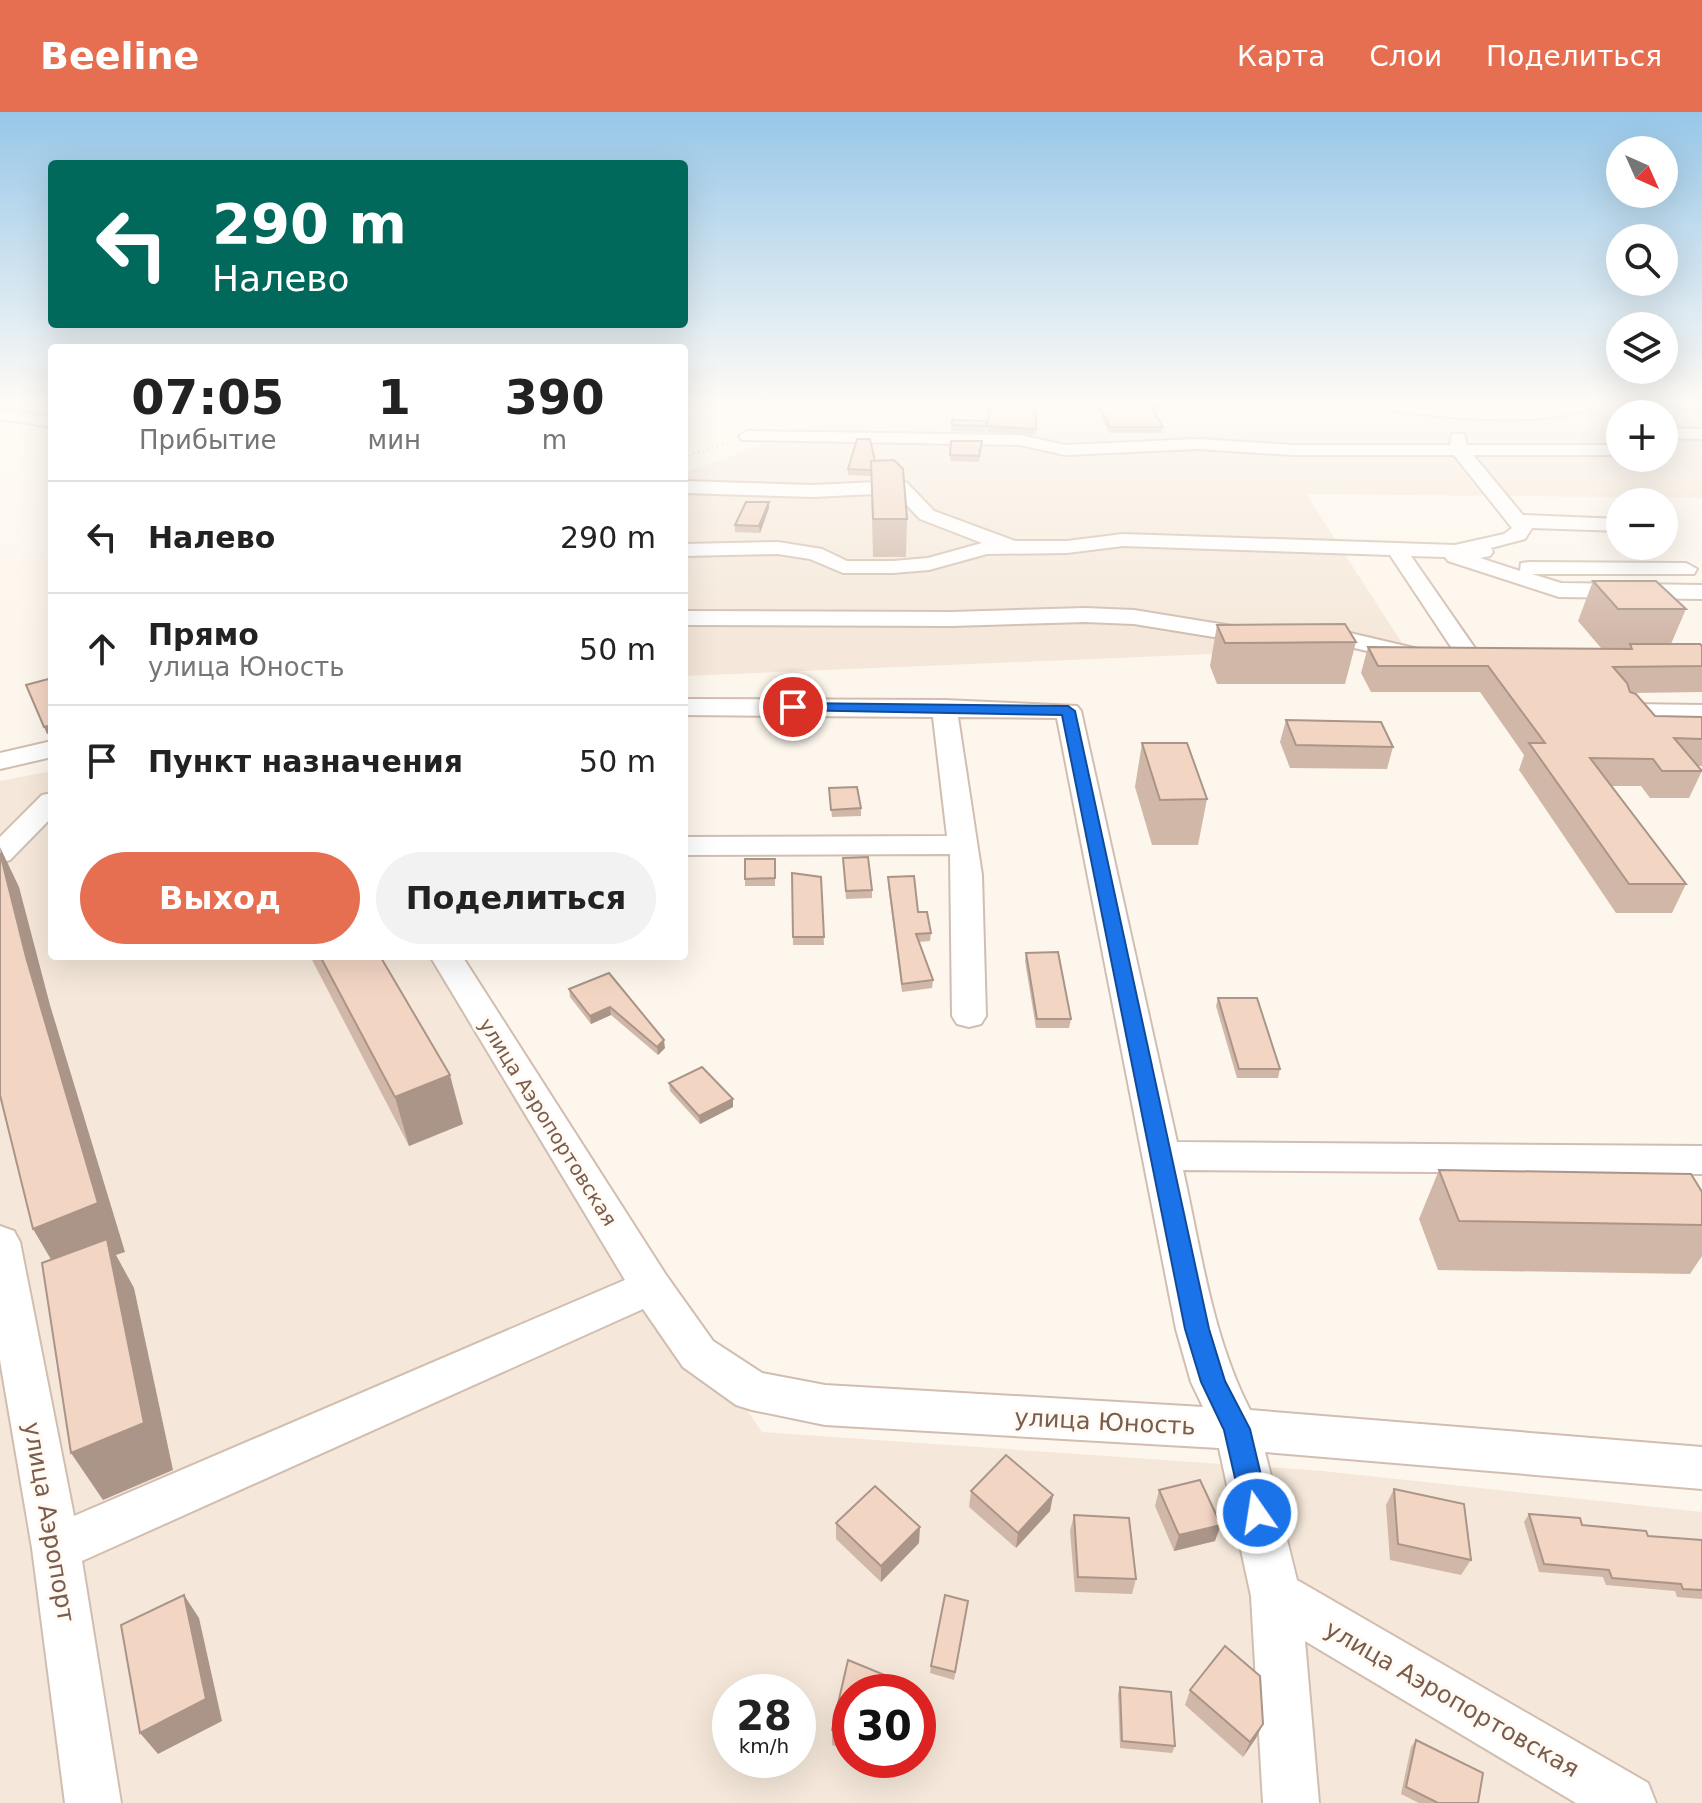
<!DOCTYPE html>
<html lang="ru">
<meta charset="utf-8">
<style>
:root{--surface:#fff;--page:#f2f2f2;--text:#222;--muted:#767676;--line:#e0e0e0;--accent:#e76f51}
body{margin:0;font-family:"DejaVu Sans",sans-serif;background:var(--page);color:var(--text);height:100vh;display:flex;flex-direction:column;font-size:30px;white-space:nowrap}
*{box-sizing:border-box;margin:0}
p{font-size:26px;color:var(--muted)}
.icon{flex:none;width:44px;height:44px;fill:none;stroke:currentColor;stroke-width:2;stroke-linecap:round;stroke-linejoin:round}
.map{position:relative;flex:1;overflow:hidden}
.side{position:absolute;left:48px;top:232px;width:640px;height:616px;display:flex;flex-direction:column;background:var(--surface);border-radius:8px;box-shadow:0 8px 32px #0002}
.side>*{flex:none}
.banner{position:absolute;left:48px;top:48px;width:640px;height:168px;border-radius:8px;box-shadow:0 8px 32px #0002;background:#00695c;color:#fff;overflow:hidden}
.needle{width:52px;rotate:135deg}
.controls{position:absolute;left:1606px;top:24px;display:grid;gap:16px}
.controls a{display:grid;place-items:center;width:72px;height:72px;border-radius:50%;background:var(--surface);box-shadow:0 8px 32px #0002;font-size:40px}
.speed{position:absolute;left:712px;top:1562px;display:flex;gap:16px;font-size:40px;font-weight:700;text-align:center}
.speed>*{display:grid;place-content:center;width:104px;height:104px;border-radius:50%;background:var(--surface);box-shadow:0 8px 32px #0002;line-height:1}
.speed small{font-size:20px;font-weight:400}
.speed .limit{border:12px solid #d22;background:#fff;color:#111}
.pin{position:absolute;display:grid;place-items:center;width:68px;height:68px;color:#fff;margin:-34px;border:4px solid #fff;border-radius:50%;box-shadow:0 2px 8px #0007}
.me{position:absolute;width:88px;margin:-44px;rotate:347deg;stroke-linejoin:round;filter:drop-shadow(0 0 6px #0008)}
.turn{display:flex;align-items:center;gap:28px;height:168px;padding:0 32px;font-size:36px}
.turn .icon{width:104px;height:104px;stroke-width:2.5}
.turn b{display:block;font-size:56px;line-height:68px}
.eta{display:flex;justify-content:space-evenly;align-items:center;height:136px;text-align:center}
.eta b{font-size:48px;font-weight:600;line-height:56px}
.cta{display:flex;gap:16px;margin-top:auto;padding:16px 32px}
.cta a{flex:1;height:92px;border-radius:48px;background:var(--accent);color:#fff;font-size:32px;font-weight:600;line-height:92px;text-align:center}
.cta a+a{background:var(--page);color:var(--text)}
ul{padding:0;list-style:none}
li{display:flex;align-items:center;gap:24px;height:112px;padding:0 32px;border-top:2px solid var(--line)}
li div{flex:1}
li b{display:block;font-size:30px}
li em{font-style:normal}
header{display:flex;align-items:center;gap:48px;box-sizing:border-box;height:112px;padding:0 40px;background:var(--accent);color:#fff}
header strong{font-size:38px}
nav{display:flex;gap:44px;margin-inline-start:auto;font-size:28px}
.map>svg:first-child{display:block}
.residential{fill:#f5e8da;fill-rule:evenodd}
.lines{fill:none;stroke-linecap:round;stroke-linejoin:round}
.minor-casing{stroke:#d1beb0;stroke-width:4}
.path{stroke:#d9b8a5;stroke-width:2;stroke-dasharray:1 4;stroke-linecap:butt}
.minor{fill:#fff;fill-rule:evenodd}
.wall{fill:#d1b7a8}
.shaded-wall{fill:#aa9588}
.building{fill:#f3d5c3;stroke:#aa9588;stroke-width:2}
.route{fill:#1a73e8;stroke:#114b97;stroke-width:2}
.labels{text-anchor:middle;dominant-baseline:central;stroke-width:6;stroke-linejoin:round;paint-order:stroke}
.street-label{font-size:20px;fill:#7a5c4d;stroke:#fffaf3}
.near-street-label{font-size:24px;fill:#7a5c4d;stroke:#fffaf3}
</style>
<header>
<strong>Beeline</strong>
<nav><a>Карта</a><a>Слои</a><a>Поделиться</a></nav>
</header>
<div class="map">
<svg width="1702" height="1691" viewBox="0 0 1702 1691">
<rect width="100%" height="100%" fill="#fdf6ec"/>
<g class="residential">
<path d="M957 289H1702V386L1306 382 1404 534 684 564V361L853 301ZM1620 302H1664V346H1620Z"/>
<path d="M52 659V844H435L762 1320 1323 1359 1702 1400V1691H0V669ZM730 1580H798V1648H730ZM850 1580H918V1648H850Z"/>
</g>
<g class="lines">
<g class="minor-casing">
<g id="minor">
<path d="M1364 289 1501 296 1600 289C1564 321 1412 304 1366 293Z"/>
<path d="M1619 289H1702V296L1627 294Z"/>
<path d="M0 297 52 305V315L0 307Z"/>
<path d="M1664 316 1702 317V327L1664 326Z"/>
<path d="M748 319 1020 323 1065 333 1198 327 1294 333H1450L1452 322H1464L1467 333H1620V343H1473L1523 403 1620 407V419L1532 416 1525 427 1491 436 1493 440 1490 444 1480 446 1520 459 1521 451 1529 450 1686 451 1697 457 1694 462H1532L1561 471 1702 473V487L1559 485 1448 449 1445 445 1411 444 1481 545 1477 550H1461L1390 443 1123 434 1067 441 987 442 929 458 893 461H843L810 447 778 442 684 444V432L778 430 822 437 847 449H893L928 446 982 431 920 407 895 381 813 385 684 381V369L813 373 900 369 907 371 934 399 1015 429H1067L1123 422 1455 433 1504 422 1512 416 1454 343H1294L1198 337 1065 343 1020 333 742 328 739 324Z"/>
<path d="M1085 496 1134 498 1257 518 1265 520 1269 525 1265 530 1257 532 1134 512 1085 510 951 514 684 513V499L951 500Z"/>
<path d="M1311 519 1350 521 1431 540 1435 545 1431 550 1423 552 1350 535 1303 531 1299 526 1303 521Z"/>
<path d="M684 587 944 588 1077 594 1081 599 1177 1030 1702 1034V1062L1183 1058C1201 1139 1212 1224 1250 1298L1702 1335V1377L1265 1340 1297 1468 1648 1671 1656 1691H1576L1305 1529 1319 1691H1263L1251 1484 1219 1336 825 1313 752 1298 736 1293 683 1255 643 1197 82 1449 121 1691H65L32 1436 0 1248V1114L14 1119 20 1130 74 1404 625 1168 430 844H462L666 1163 713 1229 762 1261 825 1273 1203 1295 1191 1270 1176 1217 1057 606 958 605 982 763 986 904 981 912 969 915 957 912 952 904 950 742 684 743V725L947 724 933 605 684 603Z"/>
<path d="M1631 592 1702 593V609L1622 605 1618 600 1622 595Z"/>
<path d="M52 629V645L0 657V641Z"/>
<path d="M52 681V705L10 748 0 751V725L42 683Z"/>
</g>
</g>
<g class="path">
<path d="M810 306 874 289"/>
<path d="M684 345 729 330"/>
</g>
<use href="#minor" class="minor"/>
</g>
<g class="wall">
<path d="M990 289 1036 317 1035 323 987 320Z"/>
<path d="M1094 289H1164V298H1153L1163 315 1162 321H1109Z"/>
<path d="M952 308 987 309 985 320 951 319Z"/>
<path d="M951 329H982L979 350 950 349Z"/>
<path d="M875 349 907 407 906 445H873L871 364 848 363V357Z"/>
<path d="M769 390V396L760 421 735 420V413Z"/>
<path d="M1593 469 1686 497 1671 532 1702 534V580L1631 581 1655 604 1702 605V654H1698L1702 659 1689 686H1650L1641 674H1612L1686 772 1672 801H1616L1519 658 1524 643 1480 580H1371L1361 561 1368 535 1601 536 1578 509Z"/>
<path d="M1217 513 1356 530 1345 572H1217L1210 554Z"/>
<path d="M1286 608 1393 635 1387 657 1290 656 1280 630Z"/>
<path d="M1142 631 1207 687 1198 733H1152L1135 675Z"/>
<path d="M829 676 861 696V704L832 705Z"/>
<path d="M843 746 872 778V786L846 787Z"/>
<path d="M775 747V774H745V767Z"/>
<path d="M792 761 821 765 824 833H793Z"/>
<path d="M888 765 931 821 930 829 919 830 933 868 932 876 902 880 888 773Z"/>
<path d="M1026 841 1071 907 1069 916H1036L1025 849Z"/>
<path d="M310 844H380L463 1012 409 1034Z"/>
<path d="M609 861 665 936 658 943 611 903 591 912 570 885 569 877Z"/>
<path d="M1218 886 1280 957 1278 966H1237L1216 894Z"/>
<path d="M669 971 733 995 700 1012 670 979Z"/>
<path d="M1439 1058 1702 1080V1144L1690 1162 1438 1158 1419 1107Z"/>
<path d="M1394 1377 1471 1448 1461 1463 1390 1448 1386 1393Z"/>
<path d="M1159 1378 1215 1429 1174 1439 1155 1394Z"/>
<path d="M971 1379 1053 1383 1050 1399 1016 1436 969 1395Z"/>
<path d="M1529 1402 1582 1413 1648 1424 1702 1428V1487L1677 1485 1675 1479 1606 1473 1603 1465 1539 1460 1524 1410Z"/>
<path d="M1074 1403 1136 1467 1132 1482 1075 1480 1070 1419Z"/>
<path d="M836 1411 919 1431 881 1470 836 1427Z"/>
<path d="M967 1497 954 1568 930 1561 931 1554Z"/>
<path d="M848 1548 914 1575V1580H850V1639L832 1633V1618Z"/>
<path d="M1120 1575 1175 1634 1172 1641 1120 1636 1118 1582Z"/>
<path d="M1190 1578 1263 1612 1256 1626 1243 1645 1185 1593Z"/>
<path d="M1416 1628 1478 1691H1419L1401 1682 1411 1635Z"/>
<path d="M873 1648H900L898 1657Z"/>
</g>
<g class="shaded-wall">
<path d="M769 390V396L760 421 759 414Z"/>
<path d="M52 613V621L47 622 44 615Z"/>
<path d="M0 735 19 775 50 893 125 1140 116 1143 134 1176 173 1358 103 1388 71 1341 62 1166 33 1117Z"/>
<path d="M610 895 611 903 591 912 590 904Z"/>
<path d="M664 928 665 936 658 943 657 935Z"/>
<path d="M450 963 463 1012 409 1034 395 985Z"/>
<path d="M733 987V995L700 1012 699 1004Z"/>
<path d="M1053 1383 1050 1399 1016 1436 1018 1421Z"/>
<path d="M1221 1413 1215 1429 1174 1439 1179 1423Z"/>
<path d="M920 1415 919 1431 881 1470V1454Z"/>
<path d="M184 1483 199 1506 222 1609 158 1642 140 1621Z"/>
<path d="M1263 1612 1256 1626 1243 1645 1250 1630Z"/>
</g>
<g class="building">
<path d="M990 289H1035L1036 317 987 314Z"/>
<path d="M1097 289H1164L1165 293 1150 292 1163 315H1110Z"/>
<path d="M952 308 987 309 986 314 952 313Z"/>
<path d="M857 327H870L875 349H871V358L848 357Z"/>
<path d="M951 329H982L979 344 950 343Z"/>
<path d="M894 348 903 357 907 407H873L871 349Z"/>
<path d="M746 390H769L759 414 735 413Z"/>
<path d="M1593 469H1656L1686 497H1618Z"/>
<path d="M1345 512 1356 530 1225 531 1217 513Z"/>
<path d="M1630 532H1700L1702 534V554L1613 555 1627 571 1630 580 1636 582 1655 604 1702 605V627L1674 626 1702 659H1662L1653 647 1590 646 1686 772H1629L1529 631H1545L1488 554H1378L1368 535 1632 537Z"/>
<path d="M52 566V613L44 615 26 573Z"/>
<path d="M1286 608 1381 610 1393 635 1296 633Z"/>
<path d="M1142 631H1187L1207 687 1160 688Z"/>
<path d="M857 675 861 696 831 698 829 676Z"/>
<path d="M0 741 26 845 98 1091 33 1117 0 983Z"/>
<path d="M868 745 872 778 846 779 843 746Z"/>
<path d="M745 747H775V766L745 767Z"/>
<path d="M792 761 821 765 824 825H793Z"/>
<path d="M914 764 918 800H927L931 821 916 822 933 868 902 872 888 765Z"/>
<path d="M1058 840 1071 907H1037L1026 841Z"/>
<path d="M320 844H380L450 963 395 985Z"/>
<path d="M609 861 664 928 657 935 610 895 590 904 569 877Z"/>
<path d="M1218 886H1257L1280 957H1239Z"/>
<path d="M702 955 733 987 699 1004 669 971Z"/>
<path d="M1439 1058 1691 1062 1702 1080V1113L1459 1109Z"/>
<path d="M107 1127 144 1311 71 1341 42 1151Z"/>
<path d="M1006 1343 1053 1383 1018 1421 971 1379Z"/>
<path d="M1200 1368 1221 1413 1179 1423 1159 1378Z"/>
<path d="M875 1374 920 1415 881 1454 836 1411Z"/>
<path d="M1394 1377 1464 1392 1471 1448 1398 1432Z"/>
<path d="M1529 1402 1580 1406 1582 1413 1646 1419 1648 1424 1702 1428V1478L1683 1477 1681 1472 1612 1466 1609 1458 1544 1452Z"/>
<path d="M1074 1403 1129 1406 1136 1467 1078 1465Z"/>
<path d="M184 1483 206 1587 140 1621 121 1513Z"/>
<path d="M945 1483 968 1489 955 1560 931 1554Z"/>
<path d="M1225 1534 1260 1564 1263 1612 1250 1630 1190 1578Z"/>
<path d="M848 1548 914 1575 913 1580H850V1625L832 1618Z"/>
<path d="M1120 1575 1171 1580 1175 1634 1122 1629Z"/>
<path d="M1416 1628 1483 1661 1478 1691H1438L1406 1675Z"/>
</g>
<linearGradient id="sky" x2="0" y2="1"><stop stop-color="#97c7e8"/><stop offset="0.55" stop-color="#fefbf6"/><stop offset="1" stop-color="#fefbf6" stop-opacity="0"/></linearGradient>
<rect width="1702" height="526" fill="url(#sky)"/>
<path class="route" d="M793 591 1068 594 1075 599 1209 1217 1225 1269 1250 1317 1270 1401 1266 1410 1257 1413 1247 1410 1243 1401 1224 1318 1201 1270 1185 1217 1062 603 788 598 786 595Z"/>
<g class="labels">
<g class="street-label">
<text transform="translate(548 1010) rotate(58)">улица Аэропортовская</text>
</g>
<g class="near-street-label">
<text transform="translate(1105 1310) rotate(3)">улица Юность</text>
<text transform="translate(49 1410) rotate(80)">улица Аэропорт</text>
<text transform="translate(1452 1587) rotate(30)">улица Аэропортовская</text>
</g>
</g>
</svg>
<div class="controls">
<a><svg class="needle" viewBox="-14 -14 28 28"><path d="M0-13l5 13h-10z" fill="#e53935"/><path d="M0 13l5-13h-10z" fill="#767676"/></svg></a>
<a><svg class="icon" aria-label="search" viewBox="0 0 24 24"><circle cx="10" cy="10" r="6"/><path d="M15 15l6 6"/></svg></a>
<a><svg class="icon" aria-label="layers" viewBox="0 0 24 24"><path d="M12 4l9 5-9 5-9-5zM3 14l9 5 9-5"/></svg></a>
<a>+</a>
<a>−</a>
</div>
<div class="speed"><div>28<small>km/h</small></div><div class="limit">30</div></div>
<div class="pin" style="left:793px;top:595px;background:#d93025"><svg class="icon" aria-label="arrive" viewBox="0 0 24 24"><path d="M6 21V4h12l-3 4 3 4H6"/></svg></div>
<svg class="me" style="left:1257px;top:1401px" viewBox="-20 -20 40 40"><circle r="17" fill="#1a73e8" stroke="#fff" stroke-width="3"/><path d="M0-11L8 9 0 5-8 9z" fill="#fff"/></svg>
<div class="banner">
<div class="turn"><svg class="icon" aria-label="left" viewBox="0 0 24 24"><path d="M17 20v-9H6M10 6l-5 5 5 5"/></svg><div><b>290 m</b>Налево</div></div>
</div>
<section class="side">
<div class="eta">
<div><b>07:05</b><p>Прибытие</p></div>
<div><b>1</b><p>мин</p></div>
<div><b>390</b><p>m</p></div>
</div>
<ul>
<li><svg class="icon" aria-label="left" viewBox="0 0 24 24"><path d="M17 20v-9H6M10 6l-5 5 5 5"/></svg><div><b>Налево</b></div><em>290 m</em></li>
<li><svg class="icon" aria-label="ahead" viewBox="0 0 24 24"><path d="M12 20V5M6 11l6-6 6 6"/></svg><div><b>Прямо</b><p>улица Юность</p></div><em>50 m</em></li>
<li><svg class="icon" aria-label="arrive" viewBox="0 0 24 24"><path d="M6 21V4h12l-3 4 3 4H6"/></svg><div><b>Пункт назначения</b></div><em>50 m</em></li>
</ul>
<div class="cta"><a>Выход</a><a>Поделиться</a></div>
</section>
</div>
